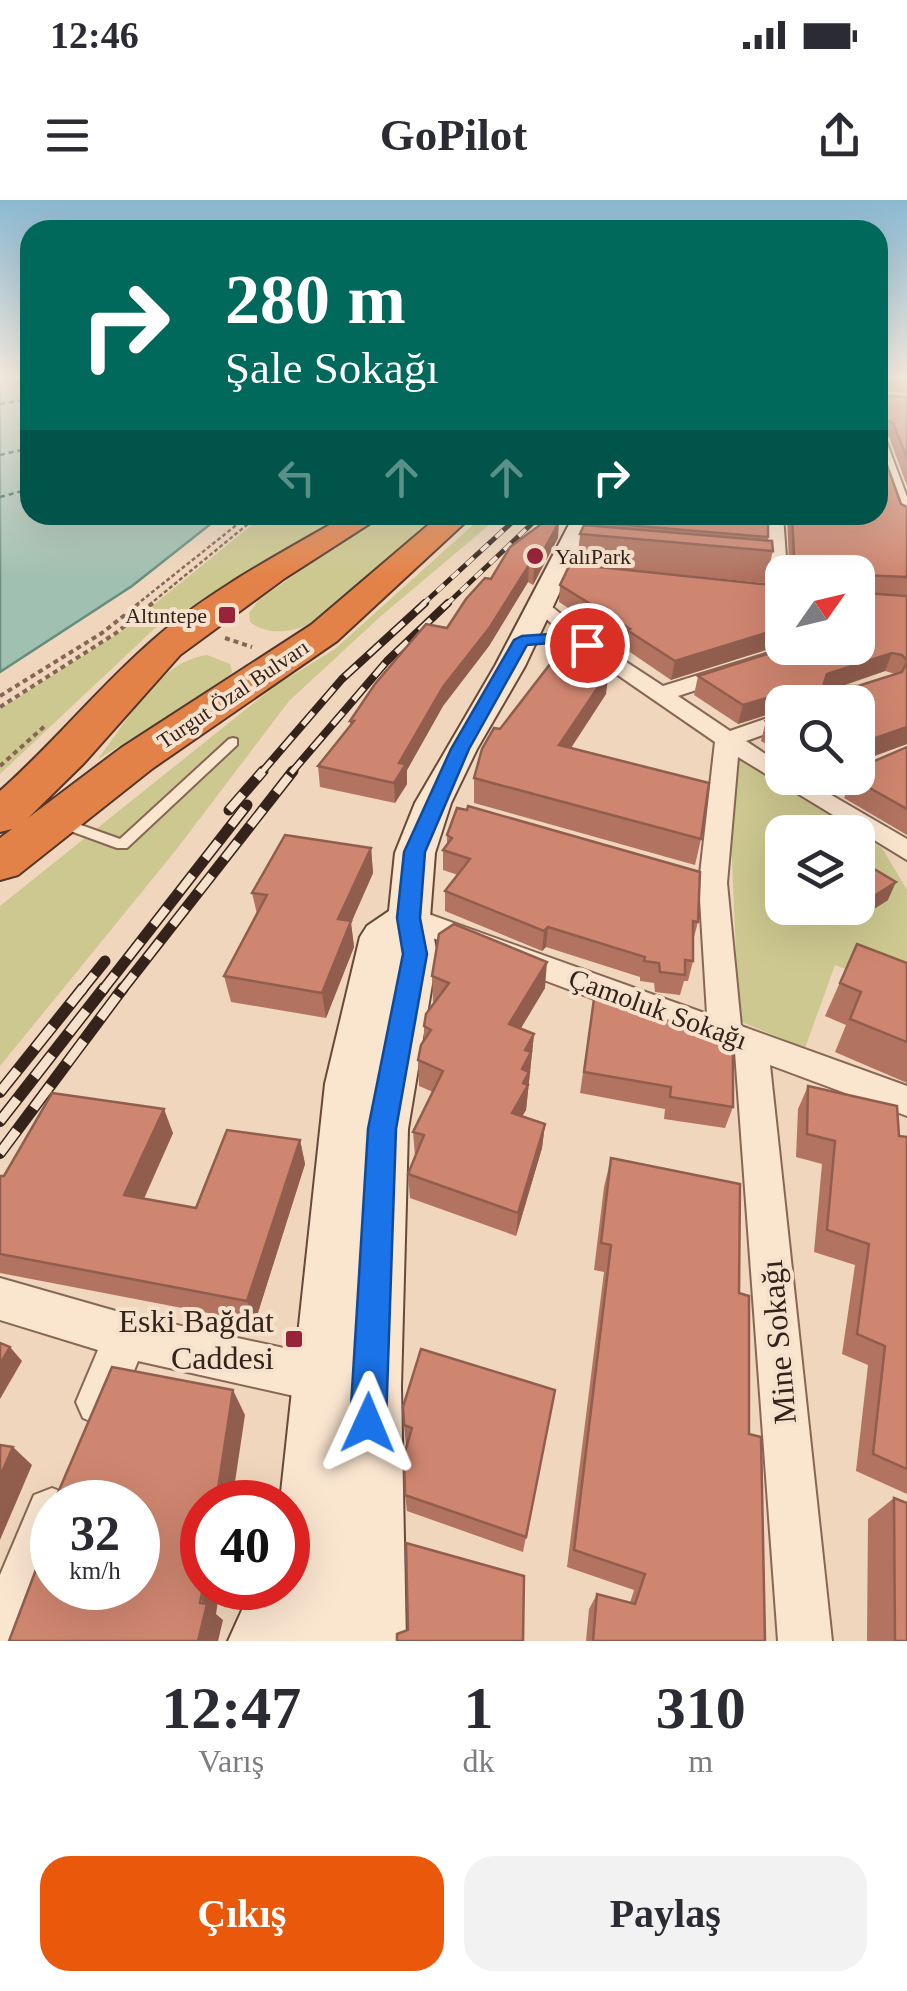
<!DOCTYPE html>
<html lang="tr">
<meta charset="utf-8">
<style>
:root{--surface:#fff;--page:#f2f2f3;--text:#2b2b33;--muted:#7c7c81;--accent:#ea580c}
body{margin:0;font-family:Georgia,serif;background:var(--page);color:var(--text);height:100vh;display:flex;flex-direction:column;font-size:38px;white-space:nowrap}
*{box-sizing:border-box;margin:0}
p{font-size:32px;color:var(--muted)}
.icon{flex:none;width:55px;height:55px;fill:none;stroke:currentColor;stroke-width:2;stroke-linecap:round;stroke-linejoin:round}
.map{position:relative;height:1441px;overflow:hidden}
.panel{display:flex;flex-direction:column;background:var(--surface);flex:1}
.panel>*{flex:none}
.top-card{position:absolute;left:20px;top:20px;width:868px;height:305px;border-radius:30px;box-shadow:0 10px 40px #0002;background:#00695c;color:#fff;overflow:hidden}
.needle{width:65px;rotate:56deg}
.buttons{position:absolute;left:765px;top:355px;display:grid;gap:20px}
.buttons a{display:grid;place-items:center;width:110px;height:110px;border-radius:20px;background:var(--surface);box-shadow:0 10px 40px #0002;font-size:50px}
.speed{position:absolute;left:30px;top:1280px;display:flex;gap:20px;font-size:50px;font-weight:700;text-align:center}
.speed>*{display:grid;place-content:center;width:130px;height:130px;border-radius:50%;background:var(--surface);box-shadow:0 10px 40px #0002;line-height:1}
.speed small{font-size:25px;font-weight:400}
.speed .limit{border:15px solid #d22;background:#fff;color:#111}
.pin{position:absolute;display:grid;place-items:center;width:85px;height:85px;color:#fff;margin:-42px;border:5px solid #fff;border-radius:50%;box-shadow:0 2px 10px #0007}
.me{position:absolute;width:110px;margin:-55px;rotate:1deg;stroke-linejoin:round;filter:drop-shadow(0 0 8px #0008)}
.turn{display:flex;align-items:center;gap:35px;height:210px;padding:0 40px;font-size:45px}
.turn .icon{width:130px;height:130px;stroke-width:2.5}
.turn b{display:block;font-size:70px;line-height:85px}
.lanes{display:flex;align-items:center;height:95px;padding:0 40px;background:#0003;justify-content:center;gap:50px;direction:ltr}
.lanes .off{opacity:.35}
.eta{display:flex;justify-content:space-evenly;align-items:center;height:170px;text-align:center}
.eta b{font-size:60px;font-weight:800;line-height:70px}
.action{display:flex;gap:20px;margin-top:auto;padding:20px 40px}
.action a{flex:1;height:115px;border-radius:30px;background:var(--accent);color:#fff;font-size:40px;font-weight:800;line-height:115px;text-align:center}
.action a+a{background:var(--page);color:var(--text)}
.status{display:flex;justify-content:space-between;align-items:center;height:70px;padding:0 50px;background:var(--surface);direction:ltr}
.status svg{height:28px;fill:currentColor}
header{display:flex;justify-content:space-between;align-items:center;height:130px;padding:0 40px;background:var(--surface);font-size:45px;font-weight:800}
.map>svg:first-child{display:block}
.green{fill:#cdc890;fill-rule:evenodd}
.water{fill:#a0c0b1;stroke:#688d7d;stroke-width:2.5}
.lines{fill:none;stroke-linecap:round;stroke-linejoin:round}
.ferry{stroke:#29564b;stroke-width:2.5;stroke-dasharray:5 4;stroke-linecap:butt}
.lane-casing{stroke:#876655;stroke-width:4}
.street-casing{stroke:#876655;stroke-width:4}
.secondary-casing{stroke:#684839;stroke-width:4}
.highway-casing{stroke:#54362a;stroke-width:4}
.path-far1{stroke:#876655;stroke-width:2.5;stroke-dasharray:4 2.5;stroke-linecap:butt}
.path{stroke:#876655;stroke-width:4;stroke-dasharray:5 4;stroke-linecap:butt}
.lane{fill:#fae5cf;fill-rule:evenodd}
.street{fill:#fae5cf;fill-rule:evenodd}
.secondary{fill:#fae5cf;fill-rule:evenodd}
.highway{fill:#e38248;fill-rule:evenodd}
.rail-far3-casing{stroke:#35231b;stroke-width:5}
.rail-far2-casing{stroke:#35231b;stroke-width:8}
.rail-far1-casing{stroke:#35231b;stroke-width:11}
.rail-casing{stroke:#35231b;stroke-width:12}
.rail-far3{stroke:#f6e2cc;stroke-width:4;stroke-dasharray:10;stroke-linecap:butt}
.rail-far2{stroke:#f6e2cc;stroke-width:5;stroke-dasharray:16;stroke-linecap:butt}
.rail-far1{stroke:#f6e2cc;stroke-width:8;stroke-dasharray:21;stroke-linecap:butt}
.rail{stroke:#f6e2cc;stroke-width:9;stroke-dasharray:28;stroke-linecap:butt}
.wall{fill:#b27360;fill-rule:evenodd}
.shaded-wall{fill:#915e4e}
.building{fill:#cf8670;stroke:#915e4e;stroke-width:2.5}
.route{fill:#1a73e8;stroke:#114b97;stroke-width:2.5}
.poi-dot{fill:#98243a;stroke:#f6e2cc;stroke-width:4}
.labels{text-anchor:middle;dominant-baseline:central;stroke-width:8;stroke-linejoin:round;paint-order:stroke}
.far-poi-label{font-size:22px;fill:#35231b;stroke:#f6e2cc;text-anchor:start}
.far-street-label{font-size:22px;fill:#35231b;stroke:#f6e2cc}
.street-label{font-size:28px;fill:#35231b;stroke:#f6e2cc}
.near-poi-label{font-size:32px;fill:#35231b;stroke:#f6e2cc;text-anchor:end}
.near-street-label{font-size:32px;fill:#35231b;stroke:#f6e2cc}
</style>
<div class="status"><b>12:46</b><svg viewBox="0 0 49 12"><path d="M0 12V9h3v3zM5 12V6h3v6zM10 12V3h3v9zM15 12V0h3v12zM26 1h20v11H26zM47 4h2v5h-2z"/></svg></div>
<header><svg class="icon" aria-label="menu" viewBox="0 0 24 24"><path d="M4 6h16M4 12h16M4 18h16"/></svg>GoPilot<svg class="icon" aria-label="share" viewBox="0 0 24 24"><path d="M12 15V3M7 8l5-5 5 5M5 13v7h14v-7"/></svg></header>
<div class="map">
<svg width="907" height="1441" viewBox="0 0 907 1441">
<rect width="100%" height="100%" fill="#efd6bc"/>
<g class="green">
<path d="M264 315H344L154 429 0 574V509L119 433Z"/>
<path d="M387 315H435C405 342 343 408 310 424 290 433 267 435 250 422L249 413 259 400 346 338Z"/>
<path d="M484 315H501L381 416 289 501 176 650 0 866V706L275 486 335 449Z"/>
<path d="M207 455 230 464 232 472 218 486 98 559C127 522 157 462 207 455Z"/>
<path d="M738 556 882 648 907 690V792L835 765 805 848 739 821 730 615ZM782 632H858V708H782Z"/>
</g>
<path class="water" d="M0 176H30V315H222L132 386 0 472Z"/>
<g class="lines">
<g class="ferry">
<path d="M0 204 30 199"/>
<path d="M0 255 30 248"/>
<path d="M0 297 30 289"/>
</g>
<g class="lane-casing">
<path id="lane" d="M233 538 237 539V545L127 648H117L54 625 52 622 59 618 64 619 120 639 229 539Z"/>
</g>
<g class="street-casing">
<g id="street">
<path d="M878 234 885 238 907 297V324L899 319 878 256Z"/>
<path d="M767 315H783L787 372H782V399L779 400 770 394Z"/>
<path d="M540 397 594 441 663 486 785 448H815L812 452 678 496 730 531 782 513V528L746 541 782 565V578H802L907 639V660L738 557 727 683 741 826 907 886V916L770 865 832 1441H778L735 852 398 725 394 718 398 711 409 708 420 711 707 814 699 683 715 542 580 449 533 407V399Z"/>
<path d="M0 1078 126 1114 330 1158 346 1165 353 1181 346 1197 330 1204 138 1161 115 1218 99 1225 83 1218 76 1202 98 1150 0 1120Z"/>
<path d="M52 1288 70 1295 73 1302H52V1375L26 1441H0V1375L34 1295Z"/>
</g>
</g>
<g class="secondary-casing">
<path id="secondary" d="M574 315H596L525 466 477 549 451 603 435 653 430 718 437 754 408 929 401 1187 406 1441H228L252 1388H288V1302H280L325 884 360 737 367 726 389 711 395 653 415 603 495 466Z"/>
</g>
<g class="highway-casing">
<path id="highway" d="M347 315H383L285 378 180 455 84 563 28 618 121 548 311 425 440 315H473L337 441 153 568 18 675 0 680V638L12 629 0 632V591C54 543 99 487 153 440 208 391 283 352 347 315Z"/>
</g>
<g class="path-far1">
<path d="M136 405 249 315"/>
<path d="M149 405 259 315"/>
</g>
<g class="path">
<path d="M124 416 155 424"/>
<path d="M225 438 252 447"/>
<path d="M0 496 102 433 140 403"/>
<path d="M0 507 116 433 153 403"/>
<path d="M0 566 47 524"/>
</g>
<use href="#lane" class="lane"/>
<use href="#street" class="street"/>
<use href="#secondary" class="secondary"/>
<use href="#highway" class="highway"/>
<g class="rail-far3-casing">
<g id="rail-far3">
<path d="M422 405 520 315"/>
<path d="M446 405 541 315"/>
</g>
</g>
<g class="rail-far2-casing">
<g id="rail-far2">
<path d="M261 573 342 479 425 403"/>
<path d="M291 573 387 461 448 403"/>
</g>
</g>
<g class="rail-far1-casing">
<g id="rail-far1">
<path d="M229 610 263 571"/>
<path d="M81 791 105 761"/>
<path d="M102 791 247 605"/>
<path d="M121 791 293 571"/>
</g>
</g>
<g class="rail-casing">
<g id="rail">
<path d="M0 892 83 788"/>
<path d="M0 921 104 788"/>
<path d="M0 953 123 788"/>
</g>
</g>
<use href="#rail-far3" class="rail-far3"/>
<use href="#rail-far2" class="rail-far2"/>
<use href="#rail-far1" class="rail-far1"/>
<use href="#rail" class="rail"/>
</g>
<g class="wall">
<path d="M878 176H907V193L879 191V195L907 197V286L889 237 880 232 879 243 901 304 907 307V395L863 393 907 396V544L859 562 870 563 907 547V635L844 598 846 594 820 578H858V502H782V510L738 524 694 495 698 476 858 448V372H787L789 362 787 315H878ZM885 471 895 474 858 486H842Z"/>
<path d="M591 322 768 337 767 341 773 351 765 383 590 366 782 386 671 480 624 448 625 445 559 402 560 385 577 365 580 334 590 325Z"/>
<path d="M558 338 533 385 528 382 489 446 443 506 407 570V584L395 603 320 587 318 566 350 526V521L447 428 491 379Z"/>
<path d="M606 494 571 548 701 639 695 665 474 603V578L500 529Z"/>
<path d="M782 514V554L761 541 766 521Z"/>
<path d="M447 635 698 722 693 741V761L688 781H684L680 795 655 792 654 783 640 781V777L546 747 542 751 445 711V691L458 675 443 670V650L447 645Z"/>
<path d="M371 648 373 673 351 723 354 747 326 818 231 802 224 776 257 714 252 693Z"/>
<path d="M858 667 888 700 863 716 850 708H858Z"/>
<path d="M857 744 907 763V883L835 852 846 825 825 816Z"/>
<path d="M432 776 545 788 520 829 534 834 526 910 522 916 545 924 542 948 516 1036 410 998 408 974 415 956 413 932 433 892 419 886 418 860 424 840V826L434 803 433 802Z"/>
<path d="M594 799 663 819 733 907 725 928 664 919 665 909 580 893Z"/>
<path d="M808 886 899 936 907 937V1294L856 1271 868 1165 842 1154 855 1065 814 1052 822 964 796 957 798 909Z"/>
<path d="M173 933 144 999 196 1008 300 940 305 964 255 1122 0 1073V976H4Z"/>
<path d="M611 958 739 1093 765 1441H586L589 1409 597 1394 630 1403 634 1390 567 1367 604 1072 594 1070 604 987Z"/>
<path d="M555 1190 523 1352 407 1311 405 1295 407 1244H406L404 1225Z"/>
<path d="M894 1298 907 1441H867L868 1319Z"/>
</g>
<g class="shaded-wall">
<path d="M559 322 558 338 533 385 534 368Z"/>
<path d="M529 365 528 382 489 446 443 506 407 570V584L395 603 394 583 399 563 443 487Z"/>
<path d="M782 428V445L671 480 675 461Z"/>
<path d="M892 453 885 471 821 493 827 474Z"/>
<path d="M609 471 606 494 557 569 559 545Z"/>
<path d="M790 491 786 502H782V510L738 524 743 505Z"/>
<path d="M907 527V544L859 561 858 565V556L864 542Z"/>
<path d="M371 648 373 673 351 723 354 747 326 818 322 793 338 719Z"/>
<path d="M896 682 888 700 863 716 871 698Z"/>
<path d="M548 727 546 747 542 751 544 731Z"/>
<path d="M547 762 545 788 508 850 509 824Z"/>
<path d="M534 834 526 910 510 937 512 913 519 894 525 850Z"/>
<path d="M164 909 173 933 135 1018 124 995Z"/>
<path d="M545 924 542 948 516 1036 518 1013Z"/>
<path d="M300 940 305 964 255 1122 247 1101Z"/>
<path d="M10 1147 22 1161 0 1199V1164Z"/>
<path d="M233 1190 245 1215 232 1302H216Z"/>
<path d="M13 1247 32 1265 0 1340V1276Z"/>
<path d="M203 1388H220L216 1414 223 1420 218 1441H198Z"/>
</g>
<g class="building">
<path d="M878 176H907V180L879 178V195L907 197V258L893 223 881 216 879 243 901 304 907 307V377L861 375 863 393 907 396V461L902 455 892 453 827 474 823 486H858L902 472 907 462V527L864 542 862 554 858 556V502H790V491L743 505 698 476 786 448H858V372H790V359L794 355 792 315H878Z"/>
<path d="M597 315H768V337L591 322 596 320Z"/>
<path d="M548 319 559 322 534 368 529 365 490 427 443 487 399 563 406 564 394 583 318 566 354 521H350L375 484 426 424 447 428 466 399 485 378 491 379 510 347Z"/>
<path d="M584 325 772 341 773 351 580 334Z"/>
<path d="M570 364 782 386V428L675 461 627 430 630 429 560 385Z"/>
<path d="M554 459 609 471 559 545 709 583 701 639 474 578 482 549 494 528 500 529Z"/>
<path d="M782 514V531L766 521Z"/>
<path d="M907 547V609L852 578H858V562L870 563Z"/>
<path d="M468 606 700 672 698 722 693 721V761L685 760V775L660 772 659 763 644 761 645 757 548 727 544 731 445 691 470 659 443 650 452 638 447 635 457 608 467 610Z"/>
<path d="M285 635 371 648 338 719 351 721 322 793 224 776 267 695 252 693Z"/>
<path d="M864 663 896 682 871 698 858 690V667Z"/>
<path d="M454 724 547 762 509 824 534 834 525 850 531 852 522 869 529 872 523 883 528 885 512 913 545 924 518 1013 408 974 424 935 413 932 443 871 418 860 421 845 431 830 424 826 426 814 449 783 432 776 439 734Z"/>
<path d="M857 744 907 763V842L850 819 861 792 840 783Z"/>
<path d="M594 799 663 810V819L733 845V907L670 897 671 887 584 872Z"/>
<path d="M808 886 897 906 899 936 907 937V1269L873 1254 885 1146 857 1134 869 1044 827 1030 835 941 807 934Z"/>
<path d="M52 893 164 909 124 995 196 1008 227 930 300 940 247 1101 0 1054V976H4Z"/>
<path d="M611 958 740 984 739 1093 749 1096V1234L761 1237 765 1441H593L597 1394 635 1404 645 1374 574 1350 611 1045 601 1043Z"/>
<path d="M0 1143 10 1147 0 1164Z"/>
<path d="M421 1149 555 1190 526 1337 405 1295 404 1255 412 1228 404 1225 403 1207Z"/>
<path d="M112 1167 233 1190 216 1302H202L203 1388 200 1403 207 1404 198 1441H9L43 1351 33 1350 52 1305V1388H138V1302H54Z"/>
<path d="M0 1245 13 1247 0 1276Z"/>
<path d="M894 1298 907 1303V1441H895Z"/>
<path d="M406 1343 524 1376 523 1441H397V1434L408 1430Z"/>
</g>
<linearGradient id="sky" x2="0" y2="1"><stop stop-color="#8bb9d2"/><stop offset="0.47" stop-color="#f8ede1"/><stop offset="1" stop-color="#f8ede1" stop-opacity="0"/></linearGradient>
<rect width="907" height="378" fill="url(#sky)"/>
<path class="route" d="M550 434 595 445 587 449 550 443 527 445 469 549 425 652 420 718 427 754 396 929 386 1223 380 1236 368 1241 355 1236 350 1223 368 929 403 754 397 718 404 652 451 549 514 440 522 436Z"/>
<g class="poi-dot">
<circle cx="535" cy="356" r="10"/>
<rect x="217" y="405" width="20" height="20" rx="5"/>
<rect x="284" y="1129" width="20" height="20" rx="5"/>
</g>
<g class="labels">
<g class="far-poi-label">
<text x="555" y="356">YalıPark</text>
<text x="207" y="415" text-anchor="end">Altıntepe</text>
</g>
<g class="far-street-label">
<text transform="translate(233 494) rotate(-34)">Turgut Özal Bulvarı</text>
</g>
<g class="street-label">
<text transform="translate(658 809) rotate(20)">Çamoluk Sokağı</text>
</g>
<g class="near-poi-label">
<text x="274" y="1121">Eski Bağdat<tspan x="274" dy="37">Caddesi</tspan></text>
</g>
<g class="near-street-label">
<text transform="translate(778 1142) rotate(-95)">Mine Sokağı</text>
</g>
</g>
</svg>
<div class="buttons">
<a><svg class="needle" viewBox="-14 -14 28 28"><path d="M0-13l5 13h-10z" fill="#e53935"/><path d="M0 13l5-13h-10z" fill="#7c7c81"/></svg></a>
<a><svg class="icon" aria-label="search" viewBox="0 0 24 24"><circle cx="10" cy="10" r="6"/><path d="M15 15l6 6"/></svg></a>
<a><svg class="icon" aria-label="layers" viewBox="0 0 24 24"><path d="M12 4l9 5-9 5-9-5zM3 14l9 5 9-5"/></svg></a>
</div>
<div class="speed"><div>32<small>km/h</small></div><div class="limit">40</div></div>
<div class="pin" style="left:587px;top:445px;background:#d93025"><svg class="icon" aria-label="arrive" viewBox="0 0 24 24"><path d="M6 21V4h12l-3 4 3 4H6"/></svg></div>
<svg class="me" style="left:368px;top:1223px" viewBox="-20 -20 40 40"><path d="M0-17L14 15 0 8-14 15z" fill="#1a73e8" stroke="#fff" stroke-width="4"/></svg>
<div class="top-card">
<div class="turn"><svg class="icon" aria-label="right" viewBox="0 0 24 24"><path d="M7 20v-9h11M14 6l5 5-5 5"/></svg><div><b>280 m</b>Şale Sokağı</div></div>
<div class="lanes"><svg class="icon off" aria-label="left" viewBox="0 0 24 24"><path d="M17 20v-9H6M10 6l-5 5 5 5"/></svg><svg class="icon off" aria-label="ahead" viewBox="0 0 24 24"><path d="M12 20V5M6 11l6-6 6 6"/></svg><svg class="icon off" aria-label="ahead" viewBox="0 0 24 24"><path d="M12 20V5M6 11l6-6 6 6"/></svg><svg class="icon" aria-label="right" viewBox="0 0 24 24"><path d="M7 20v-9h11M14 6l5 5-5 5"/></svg></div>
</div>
</div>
<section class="panel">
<div class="eta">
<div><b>12:47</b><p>Varış</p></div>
<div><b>1</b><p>dk</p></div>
<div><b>310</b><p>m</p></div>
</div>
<div class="action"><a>Çıkış</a><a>Paylaş</a></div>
</section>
